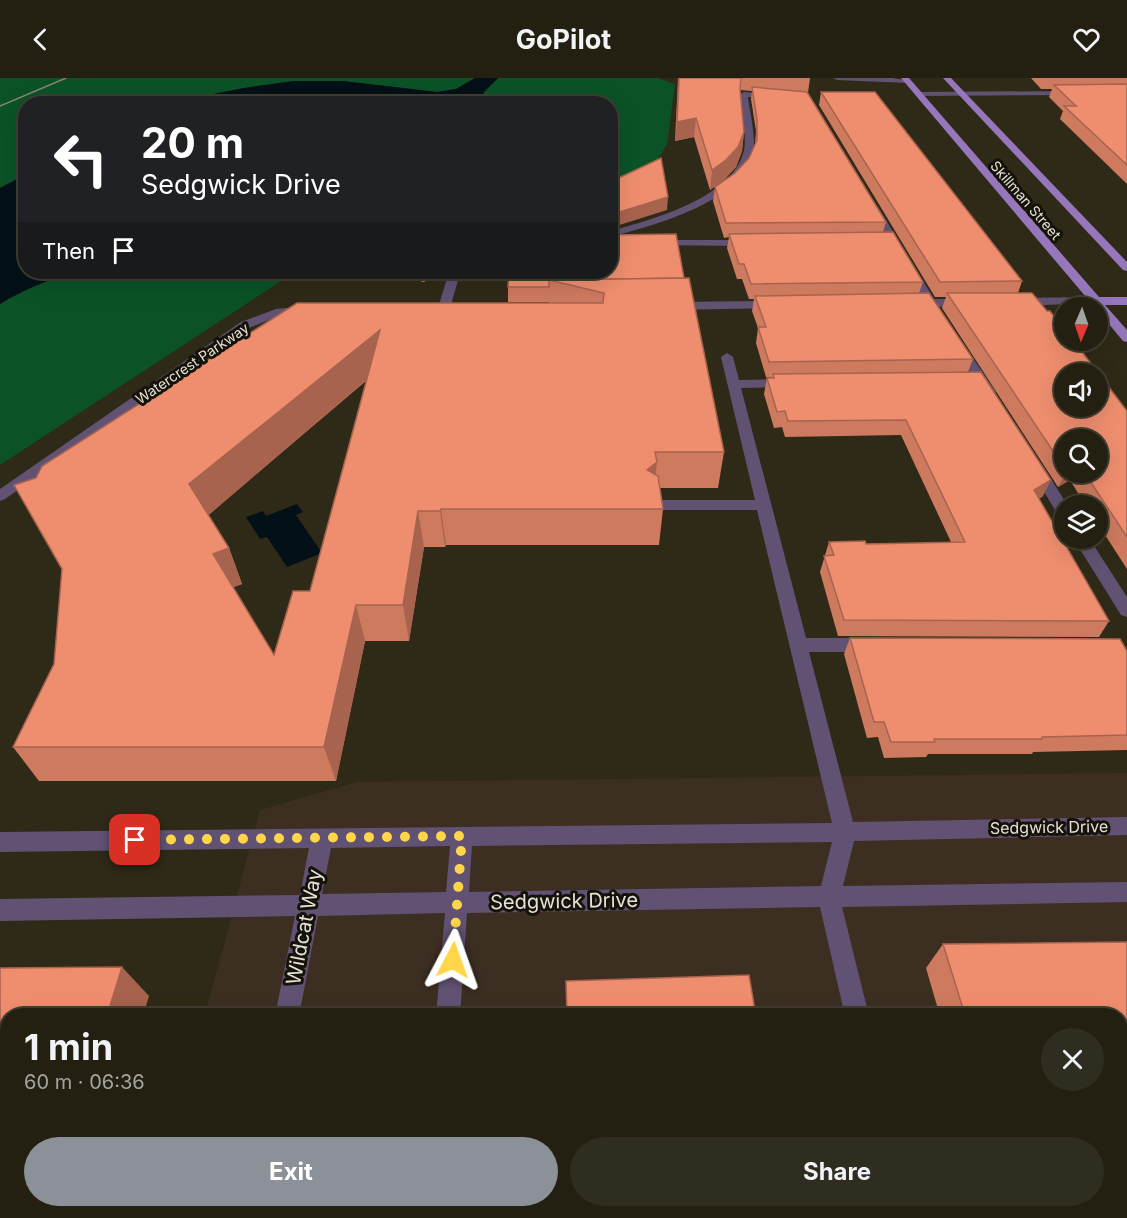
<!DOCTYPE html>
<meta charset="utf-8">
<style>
:root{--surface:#232011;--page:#2f2d1f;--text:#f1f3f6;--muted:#a3a39f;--line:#403e31;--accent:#8c9099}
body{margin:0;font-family:Inter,sans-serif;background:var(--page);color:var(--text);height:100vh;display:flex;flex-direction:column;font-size:22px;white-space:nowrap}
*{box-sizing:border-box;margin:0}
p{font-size:20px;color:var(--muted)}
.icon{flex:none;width:33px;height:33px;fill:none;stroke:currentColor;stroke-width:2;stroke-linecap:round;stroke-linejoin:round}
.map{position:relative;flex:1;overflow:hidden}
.sheet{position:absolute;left:0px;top:930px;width:1128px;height:210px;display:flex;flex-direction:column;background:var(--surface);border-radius:24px 24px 0 0;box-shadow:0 6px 24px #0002,0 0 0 2px var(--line)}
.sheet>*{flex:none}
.hud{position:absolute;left:18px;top:18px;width:600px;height:183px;border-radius:24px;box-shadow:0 6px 24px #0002,0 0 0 2px var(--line);background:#202124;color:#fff;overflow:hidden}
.needle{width:39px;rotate:182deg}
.controls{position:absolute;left:1054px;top:219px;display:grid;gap:12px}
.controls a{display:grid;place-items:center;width:54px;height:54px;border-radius:50%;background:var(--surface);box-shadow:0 6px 24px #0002,0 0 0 2px var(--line);font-size:30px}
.pin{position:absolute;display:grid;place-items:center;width:51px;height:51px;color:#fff;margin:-26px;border-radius:12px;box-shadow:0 3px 9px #0006}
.me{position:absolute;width:66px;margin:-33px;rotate:4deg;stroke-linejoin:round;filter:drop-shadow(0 0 4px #0008)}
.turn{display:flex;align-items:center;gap:21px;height:126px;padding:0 24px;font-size:27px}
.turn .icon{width:78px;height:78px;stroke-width:2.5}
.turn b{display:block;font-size:42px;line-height:51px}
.then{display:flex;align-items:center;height:57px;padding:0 24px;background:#0003;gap:12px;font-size:22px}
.round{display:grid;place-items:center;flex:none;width:63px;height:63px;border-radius:32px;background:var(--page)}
.overview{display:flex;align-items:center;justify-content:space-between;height:102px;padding:0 24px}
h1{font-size:36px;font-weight:700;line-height:45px}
.button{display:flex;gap:12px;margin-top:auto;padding:12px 24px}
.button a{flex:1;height:69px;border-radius:36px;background:var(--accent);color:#fff;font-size:24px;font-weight:700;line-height:69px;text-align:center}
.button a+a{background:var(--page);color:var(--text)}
header{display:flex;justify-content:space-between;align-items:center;height:78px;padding:0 24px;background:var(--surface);font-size:27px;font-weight:700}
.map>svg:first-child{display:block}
.commercial{fill:#3d2e22}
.green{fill:#0b5227}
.water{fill:#031017}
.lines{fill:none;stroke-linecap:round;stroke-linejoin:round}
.minor{fill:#615274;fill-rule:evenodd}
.major{fill:#9777bc;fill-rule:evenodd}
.tram{stroke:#888475;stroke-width:1.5}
.wall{fill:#ce7a5f;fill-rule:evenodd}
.shaded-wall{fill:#a7634e}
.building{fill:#ef8e6f;stroke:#a7634e;stroke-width:1.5;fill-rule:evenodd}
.route{stroke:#ffd54a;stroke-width:10;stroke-dasharray:0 18}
.labels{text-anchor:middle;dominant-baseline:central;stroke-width:6;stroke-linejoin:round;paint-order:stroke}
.far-street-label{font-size:14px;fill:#e5e2d6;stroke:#15120a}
.street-label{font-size:16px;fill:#e5e2d6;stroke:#15120a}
.near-street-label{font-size:20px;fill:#e5e2d6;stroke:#15120a}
</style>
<header><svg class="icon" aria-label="back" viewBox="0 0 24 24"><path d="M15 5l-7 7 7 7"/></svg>GoPilot<svg class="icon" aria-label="heart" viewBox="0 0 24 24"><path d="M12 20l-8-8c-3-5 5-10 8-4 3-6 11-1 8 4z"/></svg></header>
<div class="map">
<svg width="1127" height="1140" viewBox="0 0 1127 1140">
<rect width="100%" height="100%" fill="#2f2a17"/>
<path class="commercial" d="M1127 695V1140H153L155 1132H1120V938L205 937 260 732 357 704Z"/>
<g class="green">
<path d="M0 0H475L456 11 437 14 343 3H294L244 10 168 25 26 26 25 97 0 110Z"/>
<path d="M498 0H657L675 6 667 66 655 86 611 108 610 26H481L484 14Z"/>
<path d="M77 194H295L0 387V226C23 212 51 200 77 194Z"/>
</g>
<g class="water">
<path d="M475 0H498L484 14 481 25H168L244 10 294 3H343L437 14 456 11Z"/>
<path d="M25 97 26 194H77C51 200 23 212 0 226V110Z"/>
<path d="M297 426 303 434 296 437 322 475 287 489 267 459 260 461 246 439 263 433 266 438Z"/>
</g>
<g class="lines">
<g class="minor">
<path d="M833 0H892L912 3 908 5 837 2Z"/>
<path d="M1077 13 1078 15 1074 17 918 18 914 16 918 14Z"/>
<path d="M744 14 775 16 779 18 775 20 748 19C750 36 756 57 753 74 744 124 652 148 610 159V153C651 142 729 121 743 76 748 62 741 32 740 16Z"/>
<path d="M873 126 878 129 934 221H968L974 225 972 227 939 229 942 234 936 238 932 237 927 229 907 227V223L923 221 868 129Z"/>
<path d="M652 162H751L756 165 751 168 648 167V163Z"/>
<path d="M452 194H465L459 199 450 230 444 234 440 233 438 230 448 197Z"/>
<path d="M1095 219 1101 223 1099 225 1016 228 1010 224 1016 220Z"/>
<path d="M776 223 780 224V230L671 232 665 228 671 224Z"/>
<path d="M308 228 312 229V235L278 238 249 250 5 421 0 423V411L241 244 276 231Z"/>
<path d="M958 263 962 264 996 314 994 317 989 318 982 314 952 267Z"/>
<path d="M727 275 733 279 739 302 791 301 798 305 791 309 741 310 806 560H872L878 562 881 567 878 572 872 574H809L853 744 1127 739V757L854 763 843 808 1127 804V824L842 829 869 938H845L820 829 467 835 460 938H436L445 835 318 838 299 938H275L295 838 0 843V821L300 817 309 770 0 774V754L832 745 757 432H654L646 427 654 422H755L721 279ZM832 764 821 808 469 814 472 768ZM450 768 446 814 322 816 331 770Z"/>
<path d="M1036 384 1041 385 1068 428H1065V440L1059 439 1029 388Z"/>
<path d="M1073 460H1089L1127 519V539L1121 537Z"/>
<path d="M239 1132H267L265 1140H237Z"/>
<rect x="419" y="1132" width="28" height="8"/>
<path d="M889 1132H917L919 1140H891Z"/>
</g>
<g class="major">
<path d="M901 0H909L1099 219H1127V227H1105L1127 252V264L1123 263 1098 233V230L1091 225Z"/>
<path d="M943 0H951L1127 184V193L1123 192Z"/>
</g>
<path class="tram" d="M0 28 66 0"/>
</g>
<g class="wall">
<path d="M678 0H810L808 15 886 144 883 154 923 204 919 215 973 281 968 294 1043 418 1039 421 1109 543 1099 559 838 558 820 494 829 464 866 466 951 464 901 357 785 359 782 349 774 350 764 316 767 300 772 299H766L756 265 758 250 752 233 754 221H749L742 201H737L727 170 729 159 724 160 713 123 715 109 735 95 749 80 755 66 756 53 751 21 752 13 740 12 744 54 742 73 736 89 724 102 710 112 694 59 675 63Z"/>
<path d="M1031 0H1127V106L1060 41 1063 33 1049 19 1052 11H1041Z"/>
<path d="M821 14 1022 203 1018 215 1127 333V491L1098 446V428H1086L1070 402 1058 409 942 230 946 219H935L819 27ZM1065 362 1098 394H1065Z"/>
<path d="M382 194H438L424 204Z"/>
<path d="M509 194 684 200 724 374 718 410H660L663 431 659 467H446L445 469H424L409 563H365L336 703H39L13 669 54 586 62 492 14 407 549 225V224H508V209ZM366 303 310 513 274 577 233 509 242 506 229 470 208 437Z"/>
<path d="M850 560 1127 573V672L1033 674 1032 676H928L926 679 884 680 878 659 867 660 844 576Z"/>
<path d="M1127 864V1140H1096L1094 1132H1120V938H940L926 890 943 866Z"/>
</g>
<g class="shaded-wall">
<path d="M696 40 694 59 675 63 677 44Z"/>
<path d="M744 54 742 73 736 89 724 102 710 112 712 92Z"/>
<path d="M668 119 667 132 610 150V137Z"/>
<path d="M423 194H438L424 204Z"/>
<path d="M380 252 385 286 203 442 189 406Z"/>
<path d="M657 384 653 420 647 392Z"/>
<path d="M1066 394H1074L1070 402 1058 409Z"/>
<path d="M1051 402 1043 418 1026 429 1034 412Z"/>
<path d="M441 431 446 467 445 469 440 433Z"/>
<path d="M418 433 424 469 409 563 403 527Z"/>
<path d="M229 470 242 506 227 512 213 476Z"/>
<path d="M356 527 365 563 336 703 324 669Z"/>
<path d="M122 889 149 918 143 938H107Z"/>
<path d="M45 1132H86L84 1140H42Z"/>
</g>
<g class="building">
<path d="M679 0H741L740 11 744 54 738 69 726 82 712 92 696 40 677 44Z"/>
<path d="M1127 6V87L1064 28H1076L1054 7Z"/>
<path d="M752 9 807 14 886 144 726 145 715 109 735 95 749 80 757 62V41Z"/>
<path d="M821 14H875L1022 203 940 204Z"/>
<path d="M661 80 668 119 610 137V104Z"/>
<path d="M893 154 923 204 751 206 744 186H739L729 156Z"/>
<path d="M676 156 684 200 549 202V209H508L509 194H610V157Z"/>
<path d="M689 200 724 374H655L657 384 647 392 658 398 663 431H441L440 433H418L403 527H356L324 669H13L54 586 62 491 14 407 36 400 42 388 297 225H603L604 215 549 202ZM380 252 310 513H293L274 577 213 476 229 470 189 406Z"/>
<path d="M929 215 973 281 769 284 758 249H766L755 218Z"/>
<path d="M947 215H1032L1047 233H1050L1065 253V262H1073L1127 333V459L1084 394H1098V362H1065V391ZM1065 296H1098V328H1065Z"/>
<path d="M981 294 1051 402 1034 412 1109 543 844 542 824 478 834 477 829 464 865 463 866 466 965 464 906 342 788 343 785 333 777 334 767 300H774L773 296Z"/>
<path d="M850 560 1120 561 1127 573V657L1042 659V661H934L935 664H891L884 644H874Z"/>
<path d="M1127 864V1126L1120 1108V938H1057L1055 933 964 934 943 866Z"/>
<path d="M122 889 107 938H8V1132H45L42 1140H0V890Z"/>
<path d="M749 897 756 938H567L566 903Z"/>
<path d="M574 1132H790L791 1140H574Z"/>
</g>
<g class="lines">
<path class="route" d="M135 762 462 758 453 882"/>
</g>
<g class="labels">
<g class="far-street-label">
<text transform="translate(1026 122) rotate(49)">Skillman Street</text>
<text transform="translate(192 285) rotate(-34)">Watercrest Parkway</text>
</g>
<g class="street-label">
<text transform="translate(1049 749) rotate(-1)">Sedgwick Drive</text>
</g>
<g class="near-street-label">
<text transform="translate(564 823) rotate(-1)">Sedgwick Drive</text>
<text transform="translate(304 849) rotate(-79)">Wildcat Way</text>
</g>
</g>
</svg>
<div class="controls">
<a><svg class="needle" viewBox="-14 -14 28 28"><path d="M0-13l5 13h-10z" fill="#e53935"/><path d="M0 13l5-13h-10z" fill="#a3a39f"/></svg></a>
<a><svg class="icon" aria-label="sound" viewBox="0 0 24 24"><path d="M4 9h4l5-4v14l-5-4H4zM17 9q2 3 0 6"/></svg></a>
<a><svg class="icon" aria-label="search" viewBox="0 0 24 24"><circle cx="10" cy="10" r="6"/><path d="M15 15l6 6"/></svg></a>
<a><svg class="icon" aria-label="layers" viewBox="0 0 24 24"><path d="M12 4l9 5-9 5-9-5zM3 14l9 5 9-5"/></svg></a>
</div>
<div class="pin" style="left:135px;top:762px;background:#d93025"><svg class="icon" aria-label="arrive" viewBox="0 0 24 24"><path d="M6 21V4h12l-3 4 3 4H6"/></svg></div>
<svg class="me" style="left:453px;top:882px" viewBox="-20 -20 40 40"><path d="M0-17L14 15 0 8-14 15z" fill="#ffd54a" stroke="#fff" stroke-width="4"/></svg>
<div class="hud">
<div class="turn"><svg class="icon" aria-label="left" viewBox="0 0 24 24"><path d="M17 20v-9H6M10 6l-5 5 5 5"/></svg><div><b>20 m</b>Sedgwick Drive</div></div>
<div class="then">Then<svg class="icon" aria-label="arrive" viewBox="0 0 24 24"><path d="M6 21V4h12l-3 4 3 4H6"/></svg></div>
</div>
<section class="sheet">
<div class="overview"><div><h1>1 min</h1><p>60 m · 06:36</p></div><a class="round"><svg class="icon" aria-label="close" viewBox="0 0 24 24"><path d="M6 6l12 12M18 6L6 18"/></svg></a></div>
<div class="button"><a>Exit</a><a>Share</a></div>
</section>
</div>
